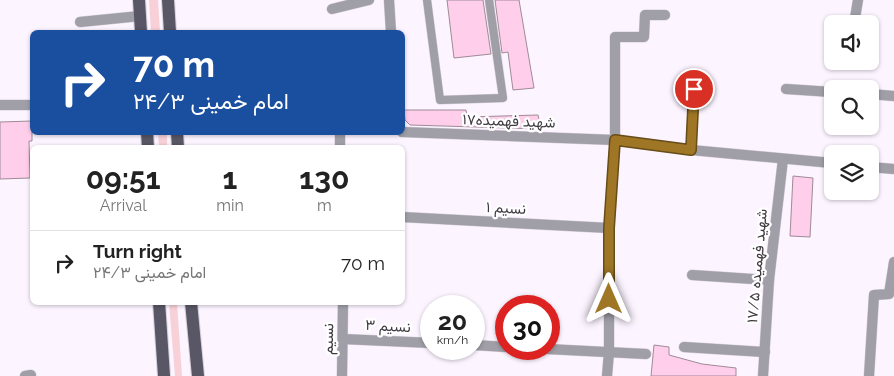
<!DOCTYPE html>
<meta charset="utf-8">
<style>
:root{--surface:#fff;--page:#f2f2f2;--text:#222;--muted:#767676;--line:#e0e0e0}
body{margin:0;font-family:Raleway,Vazirmatn,sans-serif;background:var(--page);color:var(--text);height:100vh;display:flex;flex-direction:column;font-size:19px;white-space:nowrap}
*{box-sizing:border-box;margin:0}
p{font-size:16px;color:var(--muted)}
.icon{flex:none;width:28px;height:28px;fill:none;stroke:currentColor;stroke-width:2;stroke-linecap:round;stroke-linejoin:round}
.map{position:relative;flex:1;overflow:hidden}
.details{position:absolute;left:30px;top:145px;width:375px;height:160px;display:flex;flex-direction:column;background:var(--surface);border-radius:8px;box-shadow:0 1px 4px #0004}
.details>*{flex:none}
.top-card{position:absolute;left:30px;top:30px;width:375px;height:105px;border-radius:8px;box-shadow:0 1px 4px #0004;background:#1a4fa0;color:#fff;overflow:hidden}
.fabs{position:absolute;left:824px;top:15px;display:grid;gap:10px}
.fabs a{display:grid;place-items:center;width:55px;height:55px;border-radius:8px;background:var(--surface);box-shadow:0 1px 4px #0004;font-size:25px}
.speed{position:absolute;left:420px;top:295px;display:flex;gap:10px;font-size:25px;font-weight:700;text-align:center}
.speed>*{display:grid;place-content:center;width:65px;height:65px;border-radius:50%;background:var(--surface);box-shadow:0 1px 4px #0004;line-height:1}
.speed small{font-size:12px;font-weight:400}
.speed .limit{border:8px solid #d22;background:#fff;color:#111}
.pin{position:absolute;display:grid;place-items:center;width:42px;height:42px;color:#fff;margin:-21px;border:2px solid #fff;border-radius:50%;box-shadow:0 1px 5px #0007}
.me{position:absolute;width:55px;margin:-28px;rotate:0deg;stroke-linejoin:round;filter:drop-shadow(0 0 4px #0008)}
.turn{display:flex;align-items:center;gap:18px;height:105px;padding:0 20px;font-size:22px}
.turn .icon{width:65px;height:65px;stroke-width:2.5}
.turn b{display:block;font-size:35px;line-height:42px}
.eta{display:flex;justify-content:space-evenly;align-items:center;height:85px;text-align:center}
.eta b{font-size:30px;font-weight:700;line-height:35px}
ul{padding:0;list-style:none}
li{display:flex;align-items:center;gap:15px;height:65px;padding:0 20px;border-top:1px solid var(--line)}
li div{flex:1}
li b{display:block;font-size:19px}
li em{font-style:normal}
.map>svg:first-child{display:block}
.grass{fill:#f8d1d8}
.building{fill:#ffceeb;stroke:#9f8b96}
.lines{fill:none;stroke-linecap:round;stroke-linejoin:round}
.lane-casing{stroke:#d6cfd9;stroke-width:9}
.street-casing{stroke:#d6cfd9;stroke-width:11}
.primary-casing{stroke:#d6cfd9;stroke-width:14}
.lane{stroke:#a09ea7;stroke-width:8}
.street{stroke:#a09ea7;stroke-width:10}
.primary{stroke:#595665;stroke-width:12}
.route-casing{stroke:#674d18;stroke-width:12}
.route{stroke:#9f7625;stroke-width:9}
.labels{text-anchor:middle;dominant-baseline:central;stroke-width:4.5;stroke-linejoin:round;paint-order:stroke}
.street-label{font-size:15px;fill:#3f3a41;stroke:#fff}
</style>
<div class="map">
<svg width="894" height="376" viewBox="0 0 894 376">
<rect width="100%" height="100%" fill="#fcf4ff"/>
<g class="grass">
<path d="M149 0H158L160 32H151Z"/>
<path d="M158 133H167V147H159Z"/>
<path d="M169 303H177L182 376H175Z"/>
</g>
<g class="building">
<path d="M447 0H483L491 54 454 58Z"/>
<path d="M495 0H519L534 88 513 90 508 52 502 53Z"/>
<path d="M404 110H466L467 117 538 115 541 129 410 125 405 120Z"/>
<path d="M32 121V141H29L30 178 0 179V122Z"/>
<path d="M793 176 813 178 810 237 790 236Z"/>
<path d="M654 345 669 347V355L702 364 736 368V376H651Z"/>
</g>
<g class="lines">
<g class="lane-casing">
<path id="lane" d="M427 0 440 100 503 98 489 0"/>
</g>
<g class="street-casing">
<g id="street">
<path d="M389 0 391 32"/>
<path d="M332 9 369 0"/>
<path d="M80 22 140 16"/>
<path d="M854 24 858 0"/>
<path d="M786 89 832 92"/>
<path d="M870 94 894 96"/>
<path d="M0 105H32"/>
<path d="M340 132V148"/>
<path d="M402 132 615 140 691 150 832 163"/>
<path d="M691 150 694 89"/>
<path d="M870 167 894 169"/>
<path d="M402 217 609 228"/>
<path d="M692 275 769 280"/>
<path d="M343 339 431 343"/>
<path d="M474 345 506 347"/>
<path d="M684 347 765 352"/>
<path d="M547 349 646 354"/>
<path d="M25 376 31 375"/>
<path d="M342 376 343 302"/>
<path d="M607 376 609 352V228L615 140V37H644L645 15H665"/>
<path d="M763 376 769 280 783 159"/>
<path d="M869 376 874 295 889 294 894 262"/>
</g>
</g>
<g class="primary-casing">
<g id="primary">
<path d="M139 0 141 32"/>
<path d="M168 0 170 32"/>
<path d="M147 132 148 148"/>
<path d="M177 132 178 148"/>
<path d="M159 302 164 376"/>
<path d="M191 302 198 376"/>
</g>
</g>
<use href="#lane" class="lane"/>
<use href="#street" class="street"/>
<use href="#primary" class="primary"/>
</g>
<g class="lines">
<g class="route-casing">
<path id="route" d="M609 299V228L615 140 691 150 694 89"/>
</g>
<use href="#route" class="route"/>
</g>
<g class="labels">
<g class="street-label">
<text transform="translate(509 121) rotate(2)">شهید فهمیده۱۷</text>
<text transform="translate(506 208) rotate(3)">نسیم ۱</text>
<text transform="translate(757 266) rotate(-85)">شهید فهمیده ۱۷/۵</text>
<text transform="translate(388 326) rotate(3)">نسیم ۳</text>
<text transform="translate(328 339) rotate(-89)">نسیم</text>
</g>
</g>
</svg>
<div class="fabs">
<a><svg class="icon" aria-label="sound" viewBox="0 0 24 24"><path d="M4 9h4l5-4v14l-5-4H4zM17 9q2 3 0 6"/></svg></a>
<a><svg class="icon" aria-label="search" viewBox="0 0 24 24"><circle cx="10" cy="10" r="6"/><path d="M15 15l6 6"/></svg></a>
<a><svg class="icon" aria-label="layers" viewBox="0 0 24 24"><path d="M12 4l9 5-9 5-9-5zM3 14l9 5 9-5"/></svg></a>
</div>
<div class="speed"><div>20<small>km/h</small></div><div class="limit">30</div></div>
<div class="pin" style="left:694px;top:89px;background:#d93025"><svg class="icon" aria-label="arrive" viewBox="0 0 24 24"><path d="M6 21V4h12l-3 4 3 4H6"/></svg></div>
<svg class="me" style="left:609px;top:299px" viewBox="-20 -20 40 40"><path d="M0-17L14 15 0 8-14 15z" fill="#9f7625" stroke="#fff" stroke-width="4"/></svg>
<div class="top-card">
<div class="turn"><svg class="icon" aria-label="right" viewBox="0 0 24 24"><path d="M7 20v-9h11M14 6l5 5-5 5"/></svg><div><b>70 m</b>امام خمینی ۲۴/۳</div></div>
</div>
<section class="details">
<div class="eta">
<div><b>09:51</b><p>Arrival</p></div>
<div><b>1</b><p>min</p></div>
<div><b>130</b><p>m</p></div>
</div>
<ul>
<li><svg class="icon" aria-label="right" viewBox="0 0 24 24"><path d="M7 20v-9h11M14 6l5 5-5 5"/></svg><div><b>Turn right</b><p>امام خمینی ۲۴/۳</p></div><em>70 m</em></li>
</ul>
</section>
</div>
